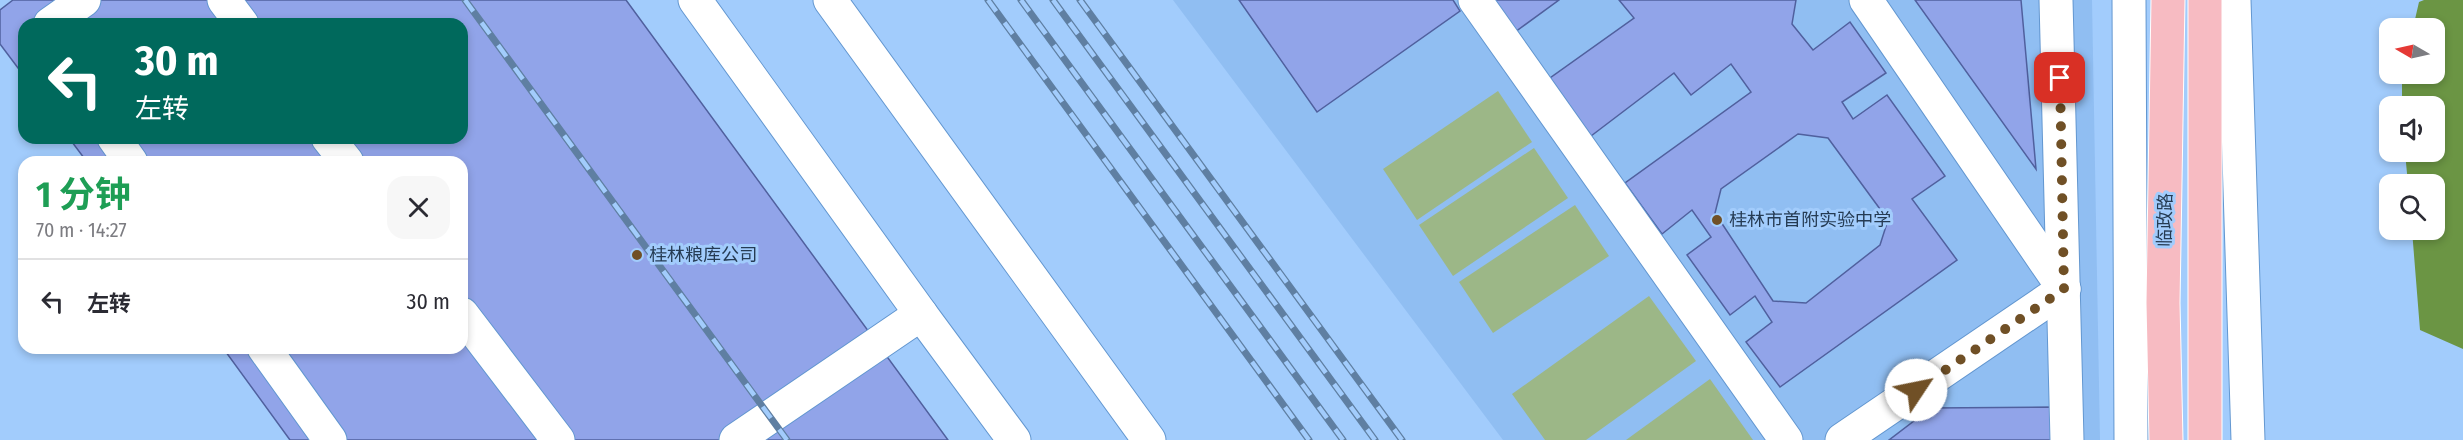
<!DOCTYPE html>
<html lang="zh">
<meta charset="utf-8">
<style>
:root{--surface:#fff;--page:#f7f7f7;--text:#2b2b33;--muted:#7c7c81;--line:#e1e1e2}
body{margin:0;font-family:"Fira Sans Condensed","Noto Sans SC",sans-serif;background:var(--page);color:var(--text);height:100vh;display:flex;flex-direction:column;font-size:22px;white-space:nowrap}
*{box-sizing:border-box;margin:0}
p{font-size:20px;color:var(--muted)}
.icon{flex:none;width:33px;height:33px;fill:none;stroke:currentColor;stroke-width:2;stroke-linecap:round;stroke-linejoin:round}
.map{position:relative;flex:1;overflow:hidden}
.details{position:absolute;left:18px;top:156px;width:450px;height:198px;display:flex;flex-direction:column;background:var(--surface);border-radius:18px;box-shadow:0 3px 9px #0003}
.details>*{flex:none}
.guide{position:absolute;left:18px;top:18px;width:450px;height:126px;border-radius:18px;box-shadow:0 3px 9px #0003;background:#00695c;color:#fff;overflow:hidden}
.needle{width:39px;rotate:279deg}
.buttons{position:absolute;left:2379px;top:18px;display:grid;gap:12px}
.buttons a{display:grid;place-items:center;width:66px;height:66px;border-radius:12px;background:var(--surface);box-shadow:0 3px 9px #0003;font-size:30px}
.pin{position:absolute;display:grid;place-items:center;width:51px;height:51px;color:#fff;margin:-26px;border-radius:12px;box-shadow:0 3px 9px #0006}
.me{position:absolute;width:66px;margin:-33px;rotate:56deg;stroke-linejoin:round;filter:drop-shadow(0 0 4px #0008)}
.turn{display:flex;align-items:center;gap:21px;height:126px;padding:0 18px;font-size:27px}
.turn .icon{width:78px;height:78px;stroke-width:2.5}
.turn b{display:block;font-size:42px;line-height:51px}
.round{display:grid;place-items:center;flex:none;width:63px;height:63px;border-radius:18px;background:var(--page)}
.head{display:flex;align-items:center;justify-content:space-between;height:102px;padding:0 18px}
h1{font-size:36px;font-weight:700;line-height:45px;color:#1e9e55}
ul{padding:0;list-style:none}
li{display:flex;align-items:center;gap:18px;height:84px;padding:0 18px;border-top:2px solid var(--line)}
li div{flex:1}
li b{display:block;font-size:22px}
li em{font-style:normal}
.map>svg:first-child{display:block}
.built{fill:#90bef2}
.green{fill:#9cb787}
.forest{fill:#6b9544}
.building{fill:#91a4e9;stroke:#50609e;stroke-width:1.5;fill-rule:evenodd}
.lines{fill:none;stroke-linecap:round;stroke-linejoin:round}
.minor-casing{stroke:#6397d0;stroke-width:35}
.major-casing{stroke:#fff;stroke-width:35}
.minor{stroke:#fff;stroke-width:33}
.major{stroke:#f7bbc2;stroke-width:33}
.rail-casing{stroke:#5f7fa2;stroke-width:7}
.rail{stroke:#a2ccfc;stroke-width:4.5;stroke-dasharray:14;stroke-linecap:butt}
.route{stroke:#705026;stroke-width:10;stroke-dasharray:0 18}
.poi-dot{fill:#705026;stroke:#a2ccfc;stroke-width:2}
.labels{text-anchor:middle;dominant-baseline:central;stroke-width:6;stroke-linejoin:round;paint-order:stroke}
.poi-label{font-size:18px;fill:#253b53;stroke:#a2ccfc;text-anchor:start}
.street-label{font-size:18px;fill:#253b53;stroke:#a2ccfc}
</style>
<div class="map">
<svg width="2463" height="440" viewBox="0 0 2463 440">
<rect width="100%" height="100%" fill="#a2ccfc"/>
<path class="built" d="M1173 0H2092L2100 440H1503Z"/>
<g class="green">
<path d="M1498 91 1532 142 1417 220 1383 169Z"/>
<path d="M1534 148 1568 198 1453 276 1419 225Z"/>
<path d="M1575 205 1609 256 1493 333 1459 282Z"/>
<path d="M1649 296 1696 361 1586 440H1545L1512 394Z"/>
<path d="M1710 379 1753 440H1626Z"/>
</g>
<path class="forest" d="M2424 0H2463V349L2420 330 2412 230H2434V184H2408L2405 152H2434V106H2402V74H2434V28H2413L2419 2Z"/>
<g class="building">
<path d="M13 0H626L948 440H290L223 348H462V162H87L69 138H462V24H24V76L0 44V10Z"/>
<path d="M1239 0H1453L1460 11 1317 112Z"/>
<path d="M1491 0H1559L1515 32Z"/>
<path d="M1619 0H1796L1792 24 1813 50 1850 22 1886 73 1842 102 1853 119 1887 95 1945 176 1912 199 1957 260 1780 387 1746 342 1772 322 1755 296 1730 315 1687 255 1711 237 1692 210 1662 234 1625 183 1751 92 1731 64 1691 95 1674 73 1591 136 1550 78 1634 18ZM1798 134 1828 138 1888 220 1880 245 1806 303 1773 301 1715 213 1721 189Z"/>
<path d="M1915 0H2021L2036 169Z"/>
<path d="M2052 407 2053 440H1889L1931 408Z"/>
</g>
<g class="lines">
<g class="minor-casing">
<g id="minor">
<path d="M224 0 242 24"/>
<path d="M695 0 921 314"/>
<path d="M830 0 1149 440"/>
<path d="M1475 0 1786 440"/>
<path d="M1866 0 2064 289"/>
<path d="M2056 0 2067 440"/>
<path d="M2129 0 2131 440"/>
<path d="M2234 0 2248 440"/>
<path d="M50 24 84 0"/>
<path d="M114 138 131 162"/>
<path d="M328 138 347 162"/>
<path d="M462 314 558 440"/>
<path d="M264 348 330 440"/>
<path d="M736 440 921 314 1014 440"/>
<path d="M1842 440 2064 289"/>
</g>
</g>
<g class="major-casing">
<g id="major">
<path d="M2166 440 2163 303 2168 0"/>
<path d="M2205 440V0"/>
</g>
</g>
<use href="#minor" class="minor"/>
<use href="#major" class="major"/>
<g class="rail-casing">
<g id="rail">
<path d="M465 0 787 440"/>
<path d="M988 0 1309 440"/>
<path d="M1021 0 1343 440"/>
<path d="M1053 0 1375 440"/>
<path d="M1080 0 1402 440"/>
</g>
</g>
<use href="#rail" class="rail"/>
</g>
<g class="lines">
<path class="route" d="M1916 390 2064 289 2060 78"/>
</g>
<g class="poi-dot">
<circle cx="1717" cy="220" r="6"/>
<circle cx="637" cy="255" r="6"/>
</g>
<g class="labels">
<g class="poi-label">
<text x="1729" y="220">桂林市首附实验中学</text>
<text x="649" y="255">桂林粮库公司</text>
</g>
<g class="street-label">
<text transform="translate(2165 220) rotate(-89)">临政路</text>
</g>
</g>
</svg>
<div class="buttons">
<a><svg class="needle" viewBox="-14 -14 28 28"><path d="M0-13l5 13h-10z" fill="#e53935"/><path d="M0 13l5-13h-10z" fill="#7c7c81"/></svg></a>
<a><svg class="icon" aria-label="sound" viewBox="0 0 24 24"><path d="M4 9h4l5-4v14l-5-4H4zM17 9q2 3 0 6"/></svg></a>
<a><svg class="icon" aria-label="search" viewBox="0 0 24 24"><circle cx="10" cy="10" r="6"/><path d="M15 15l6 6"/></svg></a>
</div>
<div class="pin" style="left:2060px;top:78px;background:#d93025"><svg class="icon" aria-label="arrive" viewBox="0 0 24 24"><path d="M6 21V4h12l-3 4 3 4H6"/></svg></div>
<svg class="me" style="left:1916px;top:390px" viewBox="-20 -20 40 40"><circle r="19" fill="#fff"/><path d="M0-13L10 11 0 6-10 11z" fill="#705026"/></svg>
<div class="guide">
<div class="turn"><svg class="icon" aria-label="left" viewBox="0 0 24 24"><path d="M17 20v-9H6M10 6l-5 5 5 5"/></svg><div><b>30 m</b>左转</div></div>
</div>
<section class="details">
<div class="head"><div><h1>1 分钟</h1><p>70 m · 14:27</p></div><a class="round"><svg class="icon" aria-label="close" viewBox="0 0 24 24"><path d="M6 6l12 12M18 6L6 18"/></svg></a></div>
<ul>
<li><svg class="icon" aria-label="left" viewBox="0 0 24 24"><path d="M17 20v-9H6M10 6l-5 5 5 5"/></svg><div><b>左转</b></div><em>30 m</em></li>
</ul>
</section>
</div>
